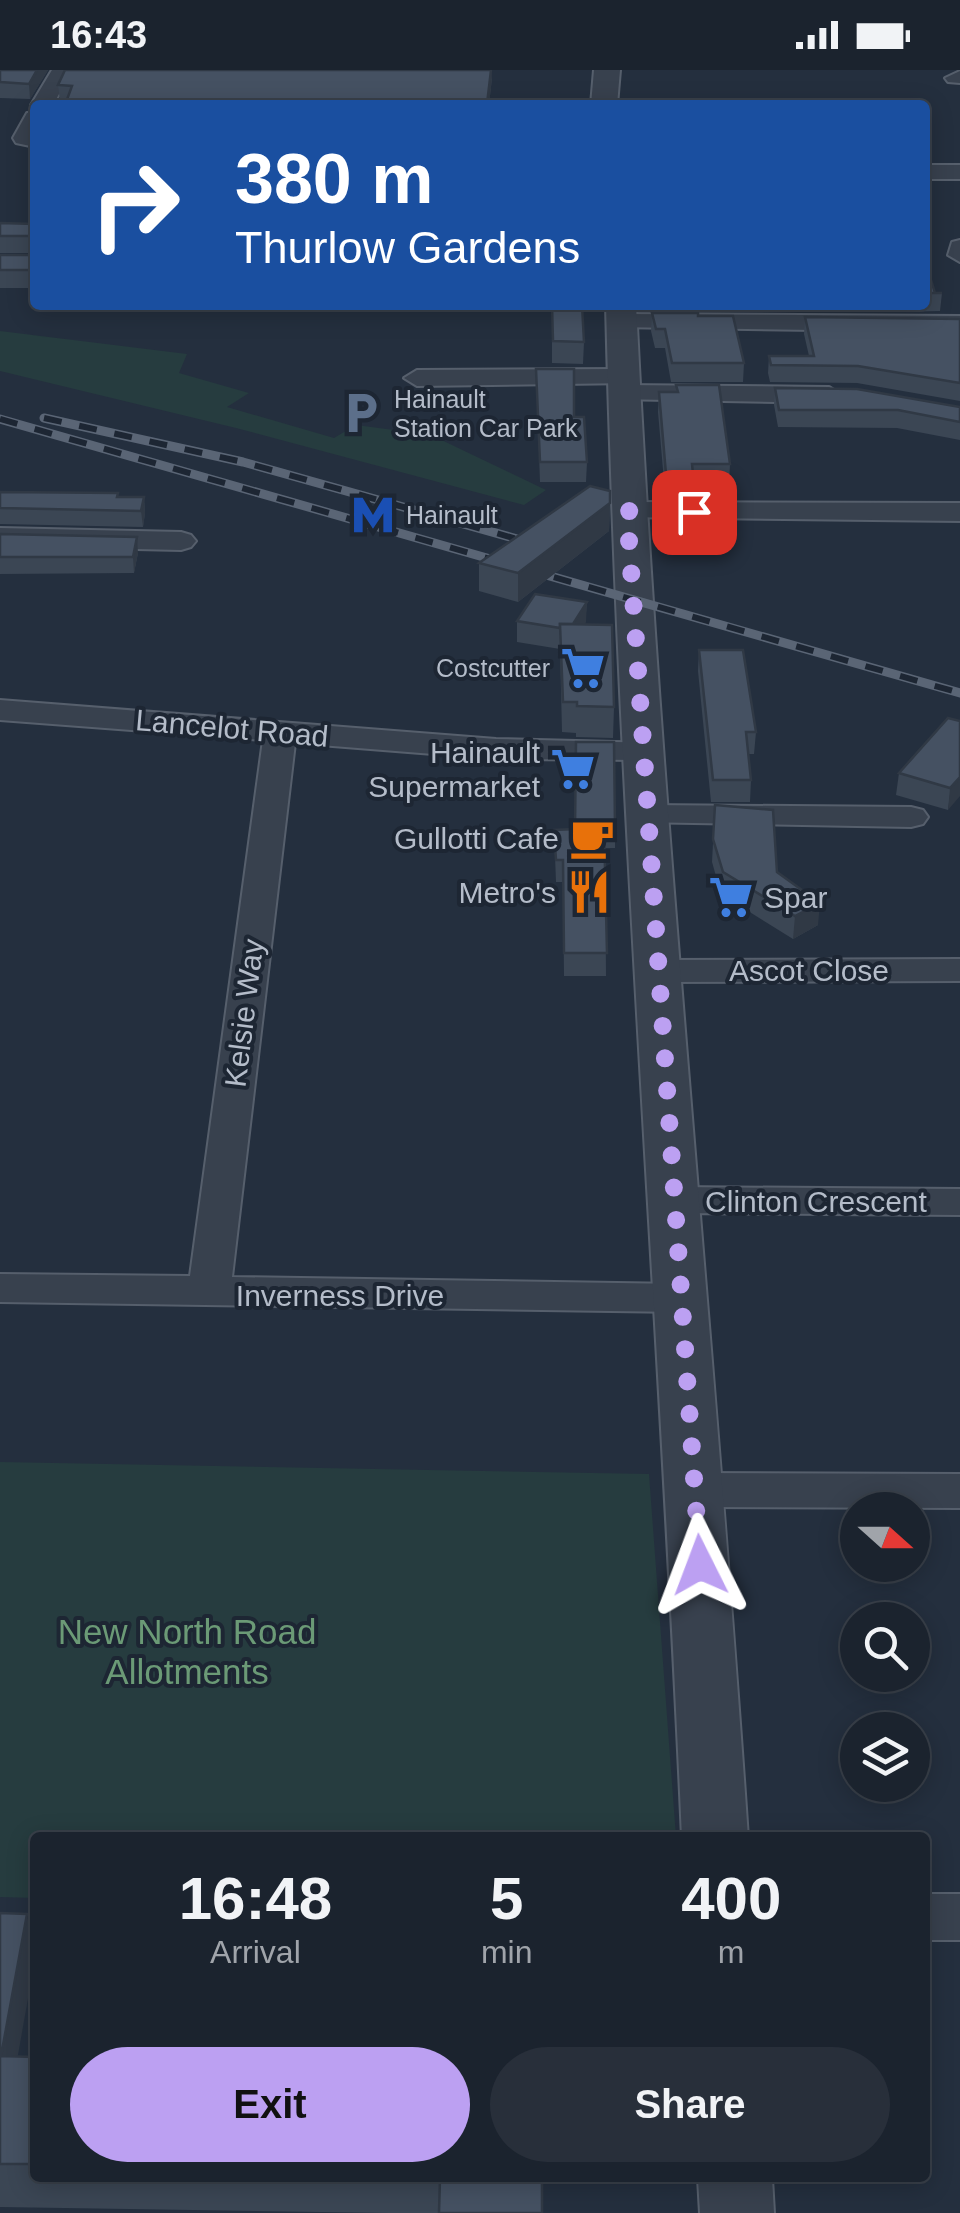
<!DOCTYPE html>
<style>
:root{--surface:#1b232e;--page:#282f3a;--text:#f1f3f6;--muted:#a0a4aa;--line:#39404a;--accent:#bca0f2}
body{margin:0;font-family:Arial,sans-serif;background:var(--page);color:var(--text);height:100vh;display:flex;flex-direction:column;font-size:38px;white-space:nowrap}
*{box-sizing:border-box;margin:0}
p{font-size:32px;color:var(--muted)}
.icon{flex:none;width:55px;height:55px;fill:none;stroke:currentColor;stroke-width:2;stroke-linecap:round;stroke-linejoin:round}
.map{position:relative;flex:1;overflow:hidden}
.panel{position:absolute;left:30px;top:1762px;width:900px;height:350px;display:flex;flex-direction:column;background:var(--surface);border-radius:10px;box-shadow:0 5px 25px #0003,0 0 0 2px var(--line)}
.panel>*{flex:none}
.banner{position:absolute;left:30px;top:30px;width:900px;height:210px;border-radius:10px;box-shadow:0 5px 25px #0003,0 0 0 2px var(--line);background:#1a4fa0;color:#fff;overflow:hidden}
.needle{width:65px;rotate:111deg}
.fabs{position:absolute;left:840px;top:1422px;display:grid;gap:20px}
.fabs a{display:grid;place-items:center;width:90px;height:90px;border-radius:50%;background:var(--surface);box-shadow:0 5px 25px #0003,0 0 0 2px var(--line);font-size:50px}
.pin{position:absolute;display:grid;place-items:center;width:85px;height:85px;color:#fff;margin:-42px;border-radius:20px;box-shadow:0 5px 15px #0006}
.me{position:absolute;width:110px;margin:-55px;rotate:357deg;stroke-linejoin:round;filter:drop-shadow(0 0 8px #0008)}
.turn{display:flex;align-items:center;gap:35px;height:210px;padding:0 40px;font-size:45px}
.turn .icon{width:130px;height:130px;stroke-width:2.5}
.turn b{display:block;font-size:70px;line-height:85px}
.eta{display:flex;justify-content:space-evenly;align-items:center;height:170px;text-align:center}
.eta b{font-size:60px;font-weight:700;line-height:70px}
.cta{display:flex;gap:20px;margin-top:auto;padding:20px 40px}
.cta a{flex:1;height:115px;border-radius:60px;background:var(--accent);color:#111;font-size:40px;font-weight:700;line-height:115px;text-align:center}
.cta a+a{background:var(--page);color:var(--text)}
.status{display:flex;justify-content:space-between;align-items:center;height:70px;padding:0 50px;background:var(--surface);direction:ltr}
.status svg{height:28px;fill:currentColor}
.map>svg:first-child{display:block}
.green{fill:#263c3f}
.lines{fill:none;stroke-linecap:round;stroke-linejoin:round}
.minor-casing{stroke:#565f6c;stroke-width:4}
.tertiary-casing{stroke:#565f6c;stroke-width:4}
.minor{fill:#38414e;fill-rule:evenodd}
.tertiary{fill:#38414e;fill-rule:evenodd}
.rail-casing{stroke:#5a6575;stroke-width:9}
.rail{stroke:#1d2633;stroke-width:6;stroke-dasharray:18;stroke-linecap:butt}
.wall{fill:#3b4654}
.shaded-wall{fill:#303945}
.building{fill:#455162;stroke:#303945;stroke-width:2.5}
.route{stroke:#bca0f2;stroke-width:18;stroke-dasharray:0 32.4}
.labels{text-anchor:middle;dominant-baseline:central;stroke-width:8;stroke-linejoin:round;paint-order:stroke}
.far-poi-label{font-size:25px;fill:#b4bcc9;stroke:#1d2633;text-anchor:start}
.street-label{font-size:30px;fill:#b4bcc9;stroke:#1d2633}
.poi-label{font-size:30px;fill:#b4bcc9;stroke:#1d2633;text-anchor:end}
.near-park-label{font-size:35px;fill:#6b9a76;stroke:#1d2633}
</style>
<div class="status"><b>16:43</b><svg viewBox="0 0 49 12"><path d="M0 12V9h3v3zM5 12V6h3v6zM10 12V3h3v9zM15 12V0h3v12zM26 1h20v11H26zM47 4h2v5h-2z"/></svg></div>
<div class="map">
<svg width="960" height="2143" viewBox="0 0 960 2143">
<rect width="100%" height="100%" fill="#242f3e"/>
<g class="green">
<path d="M0 261 187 284 179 303 249 323 227 337 334 368 356 355 431 365 546 420 524 435 236 358 0 301Z"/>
<path d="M0 1392 649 1404 676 1767 35 1768V1828L0 1827Z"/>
</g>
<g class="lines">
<g class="minor-casing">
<g id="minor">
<path d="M52 0H72L53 35H35V39L31 35Z"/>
<path d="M960 1V13L948 12 945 8Z"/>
<path d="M35 42V77L16 73 13 68 27 43Z"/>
<rect x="925" y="95" width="35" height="14"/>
<path d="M960 170V192L948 185 952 172Z"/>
<path d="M622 244 960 246V262L613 257 609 252Z"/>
<path d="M623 299 632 301 636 307 632 313 417 316 404 308 417 300Z"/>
<path d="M623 315 829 317 842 325 829 333 614 329 610 323 614 317Z"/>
<path d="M627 432 960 433V451L617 447 613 441 617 435Z"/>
<path d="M0 458 181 462 191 465 196 471 191 477 181 480 0 476Z"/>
<path d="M0 630 496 669 655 673 659 680 655 687 643 690 496 689 295 673 232 1207 680 1214 695 1218 701 1228 695 1238 680 1242 0 1232V1204L190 1206 263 670 0 650Z"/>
<path d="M649 735 911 737 923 740 928 747 923 754 911 757 637 752 632 745 637 738Z"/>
<path d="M960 889V911L658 912 645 909 640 901 645 893 658 890Z"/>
<path d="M673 1117 960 1119V1145L673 1143 658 1139 652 1130 658 1121Z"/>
<path d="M696 1403 960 1404V1438L696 1437 680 1432 673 1420 680 1408Z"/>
<rect x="925" y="1824" width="35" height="46"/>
</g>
</g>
<g class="tertiary-casing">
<g id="tertiary">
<path d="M594 0H620L617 35H591Z"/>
<path d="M606 235H636C660 747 714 1256 748 1768H682C660 1256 618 746 606 235Z"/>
<path d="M698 2108H772L774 2143H700Z"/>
</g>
</g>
<use href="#minor" class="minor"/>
<use href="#tertiary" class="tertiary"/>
<g class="rail-casing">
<g id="rail">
<path d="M44 348 243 392 542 476"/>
<path d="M0 349 960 623"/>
</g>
</g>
<use href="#rail" class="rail"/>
</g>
<g class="wall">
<path d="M0 0H48L30 29 0 28Z"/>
<path d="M492 8 489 34 575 35 67 31H60L58 15Z"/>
<path d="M0 153 35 154V183H0Z"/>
<rect x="0" y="185" width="35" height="33"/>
<path d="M925 197 935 223H942L940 241 901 242 899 235H925Z"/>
<path d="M552 235 584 272 583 294 552 293Z"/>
<path d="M646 235H694V241L647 240Z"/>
<path d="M795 235H836L835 242 796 241Z"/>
<path d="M652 243 698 246 744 293 743 312H671L665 278H655L651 261Z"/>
<path d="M805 247 960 249V331L857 313 770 312 768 303 769 286H809L804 264Z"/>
<path d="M536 299 574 347 587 392 586 412H540Z"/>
<path d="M676 315 730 394 729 414H693L692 424 665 423 658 342 659 322H676Z"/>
<path d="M775 318 960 337V370L897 358 778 357 774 335Z"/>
<path d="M0 422 118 423V427H144L145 443 143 457 0 454Z"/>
<path d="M610 433 609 461 518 532 479 521V493Z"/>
<path d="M0 464 138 483 134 503 0 504Z"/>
<path d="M587 532 585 555 614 637 613 668 576 667V663L562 662 560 579 517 572V551Z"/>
<path d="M699 580 756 662 754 684H749L751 710 750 732H711L698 601Z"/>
<path d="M960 651 948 740 896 725 899 703Z"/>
<path d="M576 672 615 756V778H605L606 906H564L563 812H556L554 760 575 759Z"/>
<path d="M715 735 777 802 818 855 793 869 721 824 712 792Z"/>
<path d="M0 1843 17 1986 35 1987V2108H542V2143H388L0 2137Z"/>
</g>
<g class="shaded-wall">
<path d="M37 0H48L30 29 29 14Z"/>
<path d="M491 0 492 8 489 35H487Z"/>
<path d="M144 427 145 443 143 457 141 441Z"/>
<path d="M610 433 609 461 518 532V503Z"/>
<path d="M137 467 138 483 134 503 133 487Z"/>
<path d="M587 532 586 552 569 580 570 559Z"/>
<path d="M960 707V726L948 740 950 718Z"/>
<path d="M820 833 818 855 793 869 795 846Z"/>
<path d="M27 1844 35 1889 10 2030 1 1986Z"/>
</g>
<g class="building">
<path d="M0 0H37L29 14 0 12Z"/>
<path d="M65 0H491L487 34 575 33V35H65L72 16 58 15Z"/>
<path d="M0 153 35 154V166H0Z"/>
<rect x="0" y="185" width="35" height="15"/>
<path d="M925 197H927L935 223H942H925Z"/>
<path d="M552 235H582L584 272 553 271Z"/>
<path d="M652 243H698V246H733L744 293H672L665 259H656Z"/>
<path d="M805 247 960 249V313L858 296 771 295 769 286H814Z"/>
<path d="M536 299H574V347H584L587 392H540Z"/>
<path d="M676 315H719L730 394H692L693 404H666L659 322H678Z"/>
<path d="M775 318 857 319 960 337V352L898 340H779Z"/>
<path d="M590 416 610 421V433L518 503 479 493Z"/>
<path d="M0 422 118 423 117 427H144L141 441 0 438Z"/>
<path d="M0 464 137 467 133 487H0Z"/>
<path d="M535 524 587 532 573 554H560V558L517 551Z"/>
<path d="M560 554 612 555 614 637 577 636V632H563Z"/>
<path d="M699 580H743L756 662H746L751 710H713Z"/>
<path d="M948 648 960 651V707L950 718 899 703Z"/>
<path d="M576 672H614L615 756H604L607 883H564L563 790H556L554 760 575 759Z"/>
<path d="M715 735 773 740 777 802 820 833 795 846 723 802 713 769Z"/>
<path d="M0 1843 27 1844 1 1986 35 1987V2094H0Z"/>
<path d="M440 2108H542V2143H439Z"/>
</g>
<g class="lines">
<path class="route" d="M694 442 627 441 700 1495"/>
</g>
<defs>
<g id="parking-bare" transform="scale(3.45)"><path d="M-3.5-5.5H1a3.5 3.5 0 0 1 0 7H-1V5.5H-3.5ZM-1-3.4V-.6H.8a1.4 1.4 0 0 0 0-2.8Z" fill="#5c6f8a" stroke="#1d2633" stroke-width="2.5" paint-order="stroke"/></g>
<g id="metro-bare" transform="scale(3.45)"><path d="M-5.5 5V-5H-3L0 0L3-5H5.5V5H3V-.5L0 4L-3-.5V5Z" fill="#1a4fb4" stroke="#1d2633" stroke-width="2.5" paint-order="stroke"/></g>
<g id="supermarket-bare" transform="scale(3.45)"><path d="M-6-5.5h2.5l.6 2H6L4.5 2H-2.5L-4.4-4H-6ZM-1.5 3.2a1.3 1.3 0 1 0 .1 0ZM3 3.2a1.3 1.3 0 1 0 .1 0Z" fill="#3f7fe0" stroke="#1d2633" stroke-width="2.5" paint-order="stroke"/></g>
<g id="cafe-bare" transform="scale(3.45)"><path d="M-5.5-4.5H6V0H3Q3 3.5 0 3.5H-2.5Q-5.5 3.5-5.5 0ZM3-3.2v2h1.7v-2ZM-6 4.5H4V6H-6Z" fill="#e8710a" stroke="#1d2633" stroke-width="2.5" paint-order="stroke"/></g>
<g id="restaurant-bare" transform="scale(3.45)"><path d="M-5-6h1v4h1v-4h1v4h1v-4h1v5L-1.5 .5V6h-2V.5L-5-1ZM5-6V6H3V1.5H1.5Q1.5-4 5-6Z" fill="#e8710a" stroke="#1d2633" stroke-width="2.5" paint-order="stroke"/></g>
</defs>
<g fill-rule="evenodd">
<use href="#parking-bare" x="361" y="343"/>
<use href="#metro-bare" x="373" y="445"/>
<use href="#supermarket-bare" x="583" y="598"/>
<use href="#supermarket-bare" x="573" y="699"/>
<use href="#cafe-bare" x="592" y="768"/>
<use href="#restaurant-bare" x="589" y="822"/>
<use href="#supermarket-bare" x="731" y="827"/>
</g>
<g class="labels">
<g class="far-poi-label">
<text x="394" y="329">Hainault<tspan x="394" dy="29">Station Car Park</tspan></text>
<text x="406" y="445">Hainault</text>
<text x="550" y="598" text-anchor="end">Costcutter</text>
</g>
<g class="street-label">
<text transform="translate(232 658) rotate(5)">Lancelot Road</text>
<text x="809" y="900">Ascot Close</text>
<text transform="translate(244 943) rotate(-83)">Kelsie Way</text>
<text x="816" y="1131">Clinton Crescent</text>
<text x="340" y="1225">Inverness Drive</text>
</g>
<g class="poi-label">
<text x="540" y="682">Hainault<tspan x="540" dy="34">Supermarket</tspan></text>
<text x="559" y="768">Gullotti Cafe</text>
<text x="556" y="822">Metro's</text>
<text x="764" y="827" text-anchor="start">Spar</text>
</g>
<g class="near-park-label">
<text x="187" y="1561">New North Road<tspan x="187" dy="40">Allotments</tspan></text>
</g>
</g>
</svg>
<div class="fabs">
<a><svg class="needle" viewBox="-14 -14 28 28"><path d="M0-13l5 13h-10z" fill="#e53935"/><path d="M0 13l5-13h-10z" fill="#a0a4aa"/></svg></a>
<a><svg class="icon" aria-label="search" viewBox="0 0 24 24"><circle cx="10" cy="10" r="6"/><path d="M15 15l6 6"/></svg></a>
<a><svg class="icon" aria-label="layers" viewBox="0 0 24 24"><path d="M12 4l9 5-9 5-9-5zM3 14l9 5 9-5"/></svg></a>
</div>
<div class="pin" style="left:694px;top:442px;background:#d93025"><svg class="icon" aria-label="arrive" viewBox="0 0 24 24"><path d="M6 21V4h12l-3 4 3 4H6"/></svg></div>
<svg class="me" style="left:700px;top:1495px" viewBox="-20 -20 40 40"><path d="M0-17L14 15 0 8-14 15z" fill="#bca0f2" stroke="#fff" stroke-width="4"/></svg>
<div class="banner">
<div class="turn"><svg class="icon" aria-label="right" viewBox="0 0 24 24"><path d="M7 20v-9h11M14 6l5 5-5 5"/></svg><div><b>380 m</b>Thurlow Gardens</div></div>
</div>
<section class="panel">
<div class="eta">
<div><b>16:48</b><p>Arrival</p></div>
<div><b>5</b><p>min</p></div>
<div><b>400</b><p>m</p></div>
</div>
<div class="cta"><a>Exit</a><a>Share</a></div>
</section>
</div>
